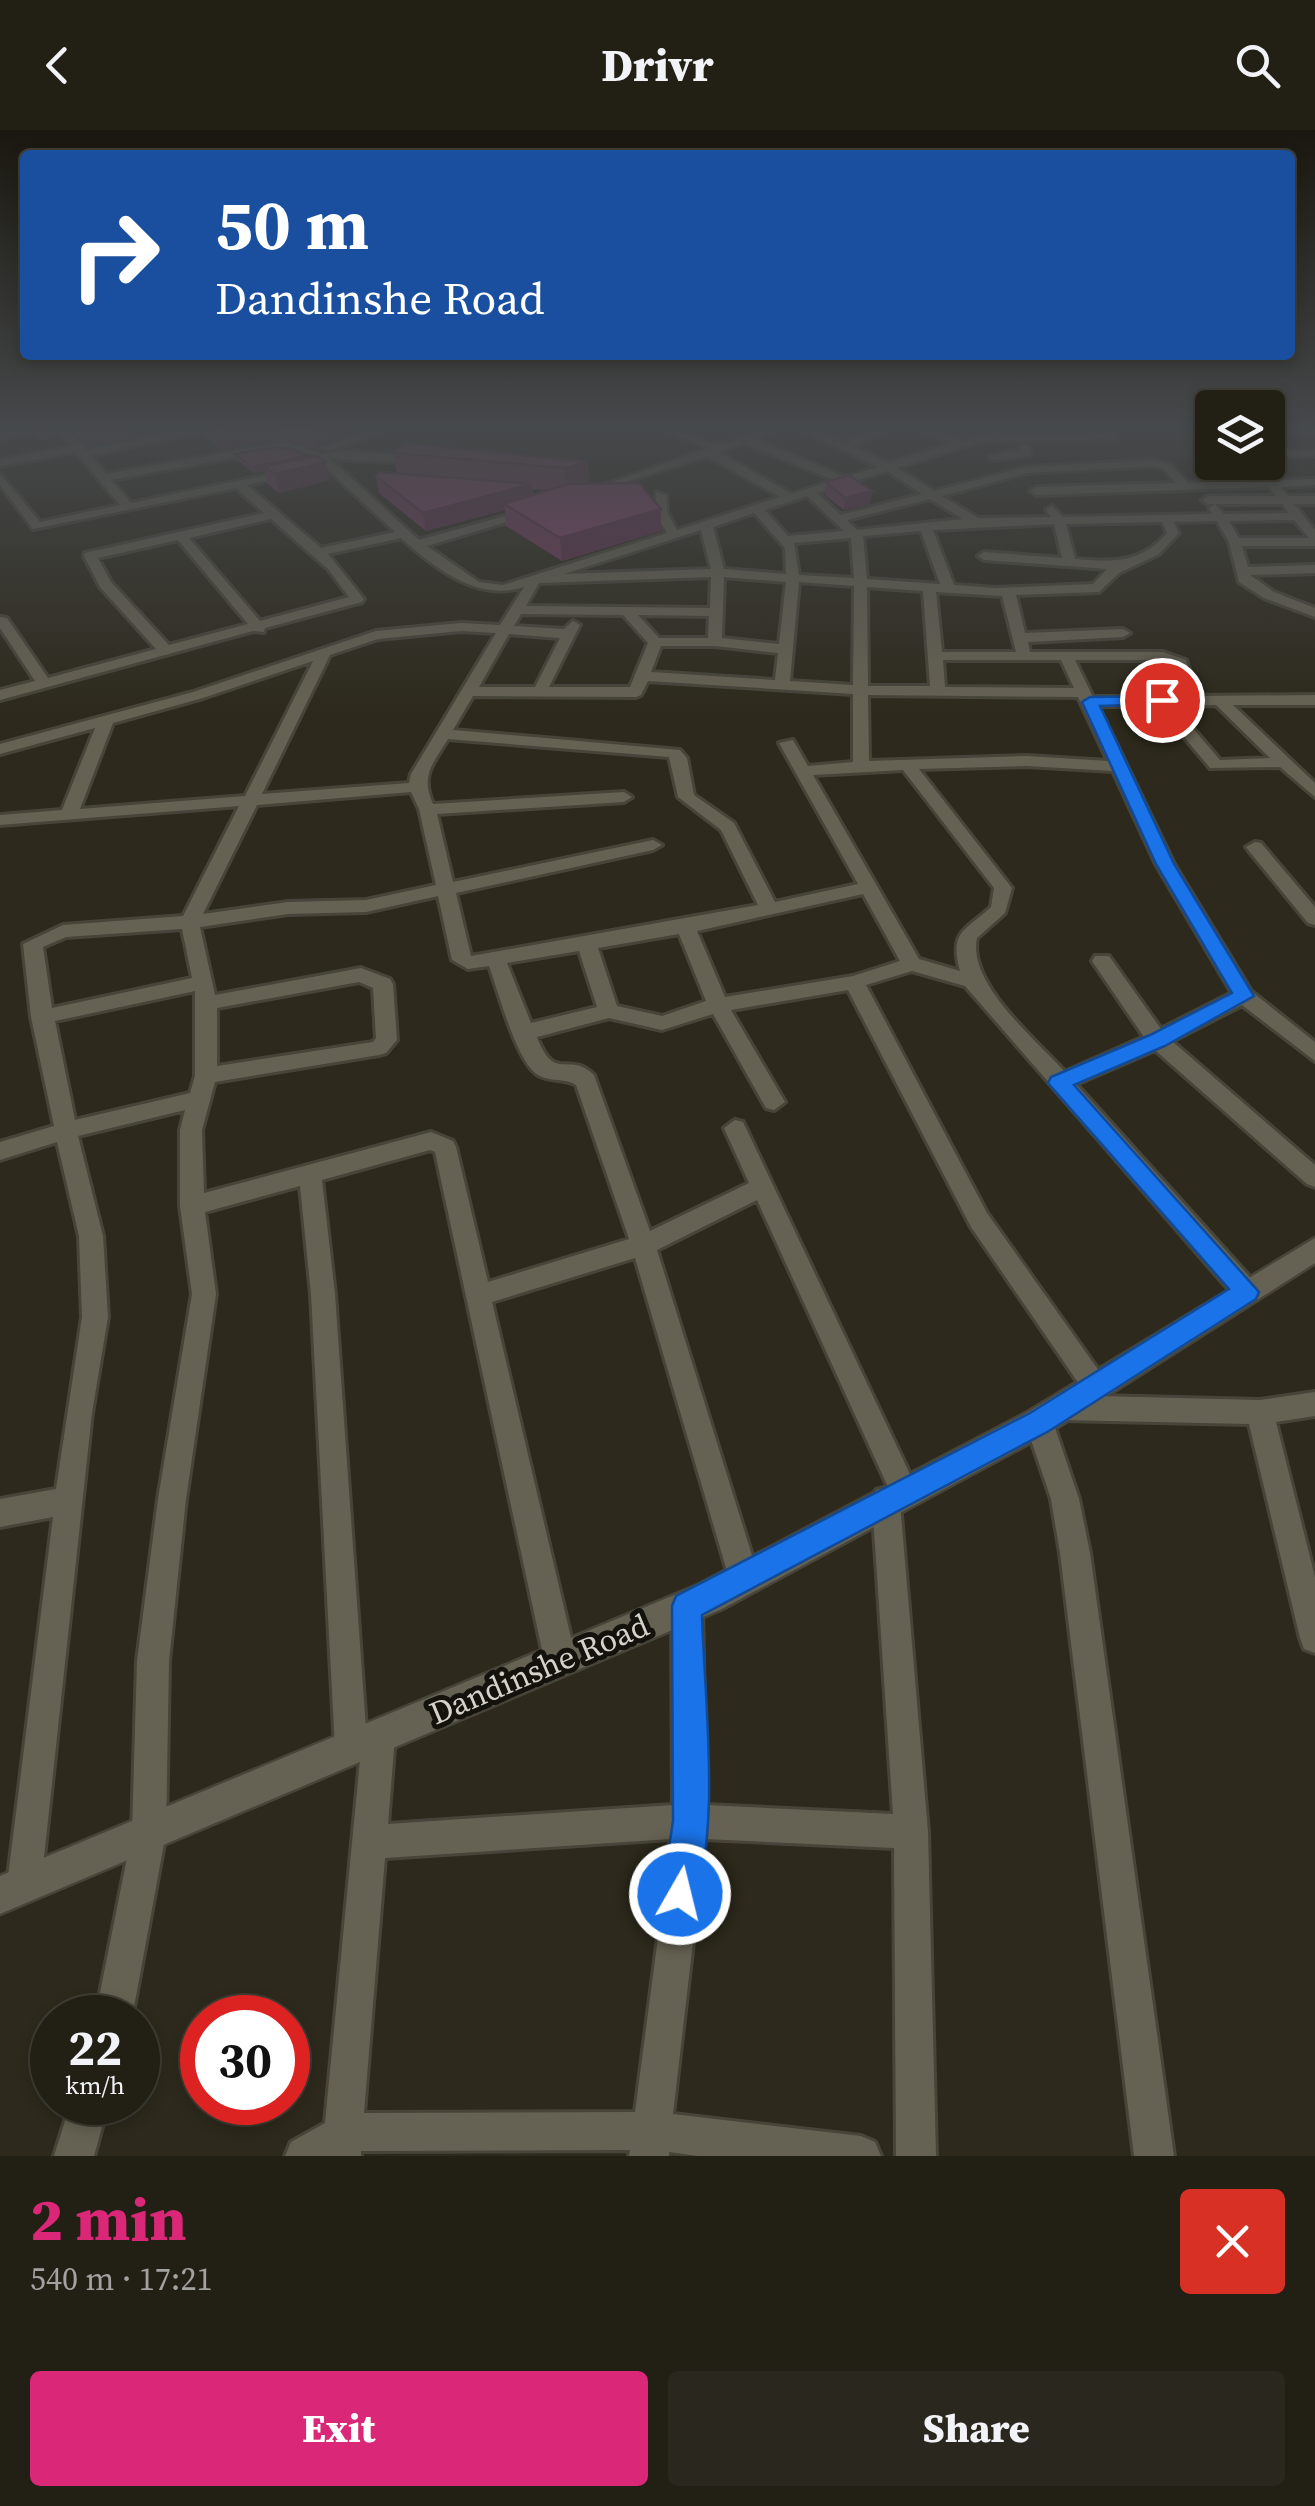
<!DOCTYPE html>
<meta charset="utf-8">
<style>
:root{--surface:#221f15;--page:#2a271e;--text:#f1f3f6;--muted:#a2a2a0;--line:#3f3d34;--accent:#db2777}
body{margin:0;font-family:"Source Serif 4",serif;background:var(--page);color:var(--text);height:100vh;display:flex;flex-direction:column;font-size:38px;white-space:nowrap}
*{box-sizing:border-box;margin:0}
p{font-size:32px;color:var(--muted)}
.icon{flex:none;width:55px;height:55px;fill:none;stroke:currentColor;stroke-width:2;stroke-linecap:round;stroke-linejoin:round}
.map{position:relative;height:2026px;overflow:hidden}
.sheet{display:flex;flex-direction:column;background:var(--surface);flex:1}
.sheet>*{flex:none}
.guide{position:absolute;left:20px;top:20px;width:1275px;height:210px;border-radius:10px;box-shadow:0 5px 15px #0003,0 0 0 2px var(--line);background:#1a4fa0;color:#fff;overflow:hidden}
.tools{position:absolute;left:1195px;top:260px;display:grid;gap:20px}
.tools a{display:grid;place-items:center;width:90px;height:90px;border-radius:10px;background:var(--surface);box-shadow:0 5px 15px #0003,0 0 0 2px var(--line);font-size:50px}
.speed{position:absolute;left:30px;top:1865px;display:flex;gap:20px;font-size:50px;font-weight:700;text-align:center}
.speed>*{display:grid;place-content:center;width:130px;height:130px;border-radius:50%;background:var(--surface);box-shadow:0 5px 15px #0003,0 0 0 2px var(--line);line-height:1}
.speed small{font-size:25px;font-weight:400}
.speed .limit{border:15px solid #d22;background:#fff;color:#111}
.pin{position:absolute;display:grid;place-items:center;width:85px;height:85px;color:#fff;margin:-42px;border:5px solid #fff;border-radius:50%;box-shadow:0 2px 10px #0007}
.me{position:absolute;width:110px;margin:-55px;rotate:8deg;stroke-linejoin:round;filter:drop-shadow(0 0 8px #0008)}
.turn{display:flex;align-items:center;gap:35px;height:210px;padding:0 30px;font-size:45px}
.turn .icon{width:130px;height:130px;stroke-width:2.5}
.turn b{display:block;font-size:70px;line-height:85px}
.round{display:grid;place-items:center;flex:none;width:105px;height:105px;border-radius:10px;background:var(--page)}
.overview{display:flex;align-items:center;justify-content:space-between;height:170px;padding:0 30px}
h1{font-size:60px;font-weight:800;line-height:75px;color:var(--accent)}
.button{display:flex;gap:20px;margin-top:auto;padding:20px 30px}
.button a{flex:1;height:115px;border-radius:10px;background:var(--accent);color:#fff;font-size:40px;font-weight:800;line-height:115px;text-align:center}
.button a+a{background:var(--page);color:var(--text)}
header{display:flex;justify-content:space-between;align-items:center;height:130px;padding:0 30px;background:var(--surface);font-size:45px;font-weight:800}
.map>svg:first-child{display:block}
.lines{fill:none;stroke-linecap:round;stroke-linejoin:round}
.street-casing{stroke:#474439;stroke-width:6}
.secondary-casing{stroke:#474439;stroke-width:5}
.street{fill:#666253;fill-rule:evenodd}
.secondary{fill:#666253;fill-rule:evenodd}
.wall{fill:#71395d;fill-rule:evenodd}
.shaded-wall{fill:#5c2e4c}
.building{fill:#83426c;stroke:#5c2e4c;stroke-width:2.5}
.route{fill:#1a73e8;stroke:#114b97;stroke-width:2.5}
.labels{text-anchor:middle;dominant-baseline:central;stroke-width:10;stroke-linejoin:round;paint-order:stroke}
.near-street-label{font-size:32px;fill:#d4d2ca;stroke:#14120c}
</style>
<header><svg class="icon" aria-label="back" viewBox="0 0 24 24"><path d="M15 5l-7 7 7 7"/></svg>Drivr<svg class="icon" aria-label="search" viewBox="0 0 24 24"><circle cx="10" cy="10" r="6"/><path d="M15 15l6 6"/></svg></header>
<div class="map">
<svg width="1315" height="2026" viewBox="0 0 1315 2026">
<rect width="100%" height="100%" fill="#2d291c"/>
<g class="lines">
<g class="street-casing">
<g id="street">
<path d="M15 300H35L0 309V303Z"/>
<path d="M58 300H69L86 320 184 300H204L91 326 106 344 286 312 323 324 344 321 426 328 422 333 330 329 419 410 540 376V382L427 416 479 452 503 455 667 403 655 382 656 362 666 365 667 382 677 400 780 367 707 326 586 365V361L709 318 666 300C685 300 703 315 721 314 740 313 756 300 776 300L754 309 845 347 878 337 802 300H815L843 312 878 300H893L852 316 888 333 951 313 922 300C937 300 948 309 961 310 977 311 993 300 1009 300L995 306 1114 303 1119 306 1114 309 982 311 897 338 934 361 1027 337 1154 330 1171 335 1188 353 1263 350 1250 332H1261L1275 350 1315 349V355L1281 357 1288 366H1315V374H1294L1315 400V416H1242L1248 437 1315 435V443L1250 445 1274 462 1315 478V487L1264 468 1239 452 1229 412 1217 391 1174 392 1179 403 1159 424 1119 443 1099 462 1016 465 1025 503 1123 499 1130 503 1123 507 1028 512 1030 522H1163L1186 530 1197 566 1315 565V575H1233L1315 653V667L1280 637 1210 638 1158 576H1098L1174 734 1251 861 1315 912V931L1242 875 1172 911 1315 1035V1057L1307 1054 1155 920 1076 954 1256 1154 1259 1162 1256 1170 1247 1173 1238 1170 965 856 912 841 866 855 987 1083 1104 1248 1108 1256 1099 1266 1260 1270 1315 1262V1286L1276 1292 1315 1447V1523L1304 1519 1300 1508 1249 1294 1062 1290 1052 1287 1049 1278 1052 1269 1062 1266H1090L1086 1264 971 1097 848 860 731 880 785 972 774 980 766 978 713 884 662 900 609 888 537 907C555 954 568 920 594 945L650 1101 749 1053 724 998 735 990 743 992 918 1361 914 1371 900 1373 928 1702 936 2026H896L894 1718 705 1709 673 1984 861 2006 875 2012 881 2026H698L669 2022V2026H629L630 2020 361 2021V2026H285L291 2012 325 1993 360 1630 351 1634 340 1629 335 1618 311 1164 300 1056 205 1082 216 1164 186 1369 169 1531 166 1703 132 1888H95L132 1703 137 1531 158 1369 192 1164 180 1076V1000L185 980 78 1006 103 1106 108 1187 92 1283 41 1755 36 1767 24 1772 12 1767 7 1755 53 1387 0 1397V1369L56 1359 82 1187 79 1106 57 1012 0 1030V1012L54 996 31 887 23 814 63 795 183 786 239 676 0 695V685L62 680 95 598 0 624V614L193 562 376 501 461 493 500 495 524 457C477 472 435 438 401 408L328 424 364 469 362 472 265 498 264 502 253 501 0 570V560L35 551 0 498V487L7 488 48 548 156 519 100 457 84 426 85 423 264 383 236 358 33 399 0 355V344L40 392 120 375 76 322 0 336V330L71 316ZM744 313 834 350 792 364 718 322ZM286 318 312 325 395 402 321 418 247 355 299 344 295 339 131 373 111 350ZM1153 336 1163 339 1176 353 1036 357 1030 361 1036 365 1269 357 1276 366H1208L1202 370 1208 374H1282L1289 383 1224 384 1215 374 1209 378 1212 384 1063 387 1052 376 1046 380 1051 387 978 388 942 366 1027 343ZM887 341 922 364 841 385 817 363ZM807 366 844 401 788 406 765 380ZM930 369 963 389 857 400 847 390ZM754 383 785 418 786 444 724 439 713 397ZM271 389 328 439 349 467 260 491 189 408ZM1294 390 1309 408H1239L1229 391ZM1162 392 1167 403C1141 434 1112 432 1075 429L1066 394ZM1054 394 1062 428 984 422 978 426 984 430 1107 439 1093 454 996 458 954 455 933 400ZM701 400 711 439 564 444ZM921 401 940 454 867 449 863 406ZM851 408 854 448 799 445 794 413ZM178 410 248 494 169 515 111 452 98 428ZM711 447 710 478 526 476 539 453ZM724 447 786 452 779 514 722 508ZM799 452 854 456 853 555 790 551ZM867 457 923 461 930 556H868ZM936 462 1002 466 1016 522H942ZM521 484 623 485 648 513 630 557H549L580 495 573 491 564 499 514 496ZM638 485 709 486 708 508H659ZM461 501 496 503 411 644 409 653 262 664 330 525 378 509ZM509 504 560 508 535 557H479ZM661 516H715L778 523 775 550 651 542ZM943 530H1061L1074 558 945 557ZM1075 530H1161L1174 535 1182 567H1093ZM313 531 245 666 80 679 113 593 203 568ZM648 551 853 564V632L808 636 793 610 779 613 858 754 775 772 734 693 694 665 687 628 680 620 453 600 473 566 636 567 641 565ZM868 565 1078 567 1108 631 1027 626 869 631ZM1216 575 1270 628 1220 630 1174 576ZM448 609 669 627 678 667 721 700 758 775 471 826 456 763 653 720 662 715 653 710 453 752 437 684 624 672 632 667 624 662 433 674C420 645 433 634 448 609ZM1027 636 1113 641 1156 734 1232 863 1161 899 1109 826H1095L1092 831 1144 907 1065 942C1036 910 967 853 977 808L1005 783 1012 758 919 639ZM903 640 994 758 991 777C965 801 949 801 960 841L919 829 813 645ZM411 662 419 679 436 755 366 770 288 772 203 784 257 675ZM863 764 900 831 853 846 725 867 697 801ZM438 766 452 830 468 839 489 836C499 863 516 931 538 945 550 952 565 948 576 955L629 1109 488 1152 456 1017 453 1011 431 1002 204 1063 202 1000 215 952 379 925 386 923 397 910 393 854 390 849 361 838 215 865 200 797 288 784 366 782ZM182 799 192 848 52 878 43 817 66 807ZM679 804 706 871 662 886 617 876 598 818ZM579 821 597 877 531 893 507 833ZM359 852 373 858 376 908 373 912 217 936V878ZM195 861V946L190 963 75 990 55 891ZM430 1020 435 1022 544 1529 549 1540 560 1545 571 1540 576 1529 492 1172 635 1128 729 1448 734 1458 744 1463 754 1458 759 1448 657 1120 757 1070 888 1357 876 1360 872 1370 893 1684 706 1675 702 1477 698 1466 687 1462 676 1466 672 1477 673 1675 388 1694 395 1606 390 1595 379 1590 366 1599 335 1164 322 1050ZM671 1709 635 1982 364 1983 385 1728Z"/>
<path d="M369 300H384L330 321 320 319Z"/>
<rect x="1268" y="300" width="47" height="4"/>
<path d="M1025 314 1030 317 1031 325 995 330 989 327 1021 320 1020 317Z"/>
<path d="M1315 320V326L1268 327V321Z"/>
<path d="M1255 712 1261 713 1315 777V795L1308 793 1249 721 1246 717Z"/>
<path d="M1039 1279 1049 1283 1053 1292 1079 1369 1090 1423 1174 2026H1134L1060 1423 1051 1369 1025 1292 1029 1283Z"/>
<path d="M71 1972H109L94 2026H54Z"/>
</g>
</g>
<g class="secondary-casing">
<path id="secondary" d="M1315 1108V1133L1050 1302 722 1479 0 1784V1746L698 1455 1028 1282Z"/>
</g>
<use href="#street" class="street"/>
<use href="#secondary" class="secondary"/>
</g>
<g class="wall">
<path d="M72 300H131L133 307 87 316Z"/>
<path d="M201 300H350L316 318 275 309 222 319 203 304Z"/>
<path d="M393 323 588 332 589 354 661 379V401L562 431 506 396 505 380 426 401 379 363 376 346 397 343ZM533 359 548 360 533 365Z"/>
<path d="M235 324 305 326 330 350 279 363 268 354 265 341 254 343 237 330Z"/>
<path d="M826 352 870 374 844 380 825 365Z"/>
</g>
<g class="shaded-wall">
<path d="M33 300H56L59 307 37 311Z"/>
<path d="M86 300H131L133 307 87 316 82 301Z"/>
<path d="M239 300H273L275 309 222 319 218 304Z"/>
<path d="M319 300H350L316 318 313 303Z"/>
<path d="M305 326 306 332 264 336 265 341 254 343 252 337Z"/>
<path d="M326 332 330 350 279 363 275 344Z"/>
<path d="M588 332 589 356 567 362 565 338Z"/>
<path d="M532 354 534 372 504 374 505 380 426 401 423 383Z"/>
<path d="M872 361 870 374 844 380 845 368Z"/>
<path d="M661 379V401L562 431 560 408Z"/>
</g>
<g class="building">
<path d="M213 300H239L218 304Z"/>
<path d="M404 313 588 332 565 338 393 323Z"/>
<path d="M274 317 293 319 305 326 252 337 235 324Z"/>
<path d="M317 326 326 332 275 344 264 336Z"/>
<path d="M380 342 532 354 423 383 376 346Z"/>
<path d="M849 345 872 361 845 368 826 352Z"/>
<path d="M639 353 661 379 560 408 504 374 568 354Z"/>
</g>
<linearGradient id="sky" x2="0" y2="1"><stop stop-color="#19170f"/><stop offset="0.51" stop-color="#46494b"/><stop offset="1" stop-color="#46494b" stop-opacity="0"/></linearGradient>
<rect width="1315" height="583" fill="url(#sky)"/>
<path class="route" d="M1162 566 1167 567V574L1100 576 1174 734 1254 866 1165 916 1074 955 1259 1162 1256 1169 1049 1301 702 1485C704 1564 722 1705 692 1776L680 1781 668 1776 662 1764 673 1691 672 1476 676 1466 1030 1283 1229 1159 1048 953 1051 947 1150 905 1232 863 1156 734 1082 572 1090 567Z"/>
<g class="labels">
<g class="near-street-label">
<text transform="translate(539 1539) rotate(-23)">Dandinshe Road</text>
</g>
</g>
</svg>
<div class="tools">
<a><svg class="icon" aria-label="layers" viewBox="0 0 24 24"><path d="M12 4l9 5-9 5-9-5zM3 14l9 5 9-5"/></svg></a>
</div>
<div class="speed"><div>22<small>km/h</small></div><div class="limit">30</div></div>
<div class="pin" style="left:1162px;top:570px;background:#d93025"><svg class="icon" aria-label="arrive" viewBox="0 0 24 24"><path d="M6 21V4h12l-3 4 3 4H6"/></svg></div>
<svg class="me" style="left:680px;top:1764px" viewBox="-20 -20 40 40"><circle r="17" fill="#1a73e8" stroke="#fff" stroke-width="3"/><path d="M0-11L8 9 0 5-8 9z" fill="#fff"/></svg>
<div class="guide">
<div class="turn"><svg class="icon" aria-label="right" viewBox="0 0 24 24"><path d="M7 20v-9h11M14 6l5 5-5 5"/></svg><div><b>50 m</b>Dandinshe Road</div></div>
</div>
</div>
<section class="sheet">
<div class="overview"><div><h1>2 min</h1><p>540 m · 17:21</p></div><a class="round" style="background:#d93025;color:#fff"><svg class="icon" aria-label="close" viewBox="0 0 24 24"><path d="M6 6l12 12M18 6L6 18"/></svg></a></div>
<div class="button"><a>Exit</a><a>Share</a></div>
</section>
